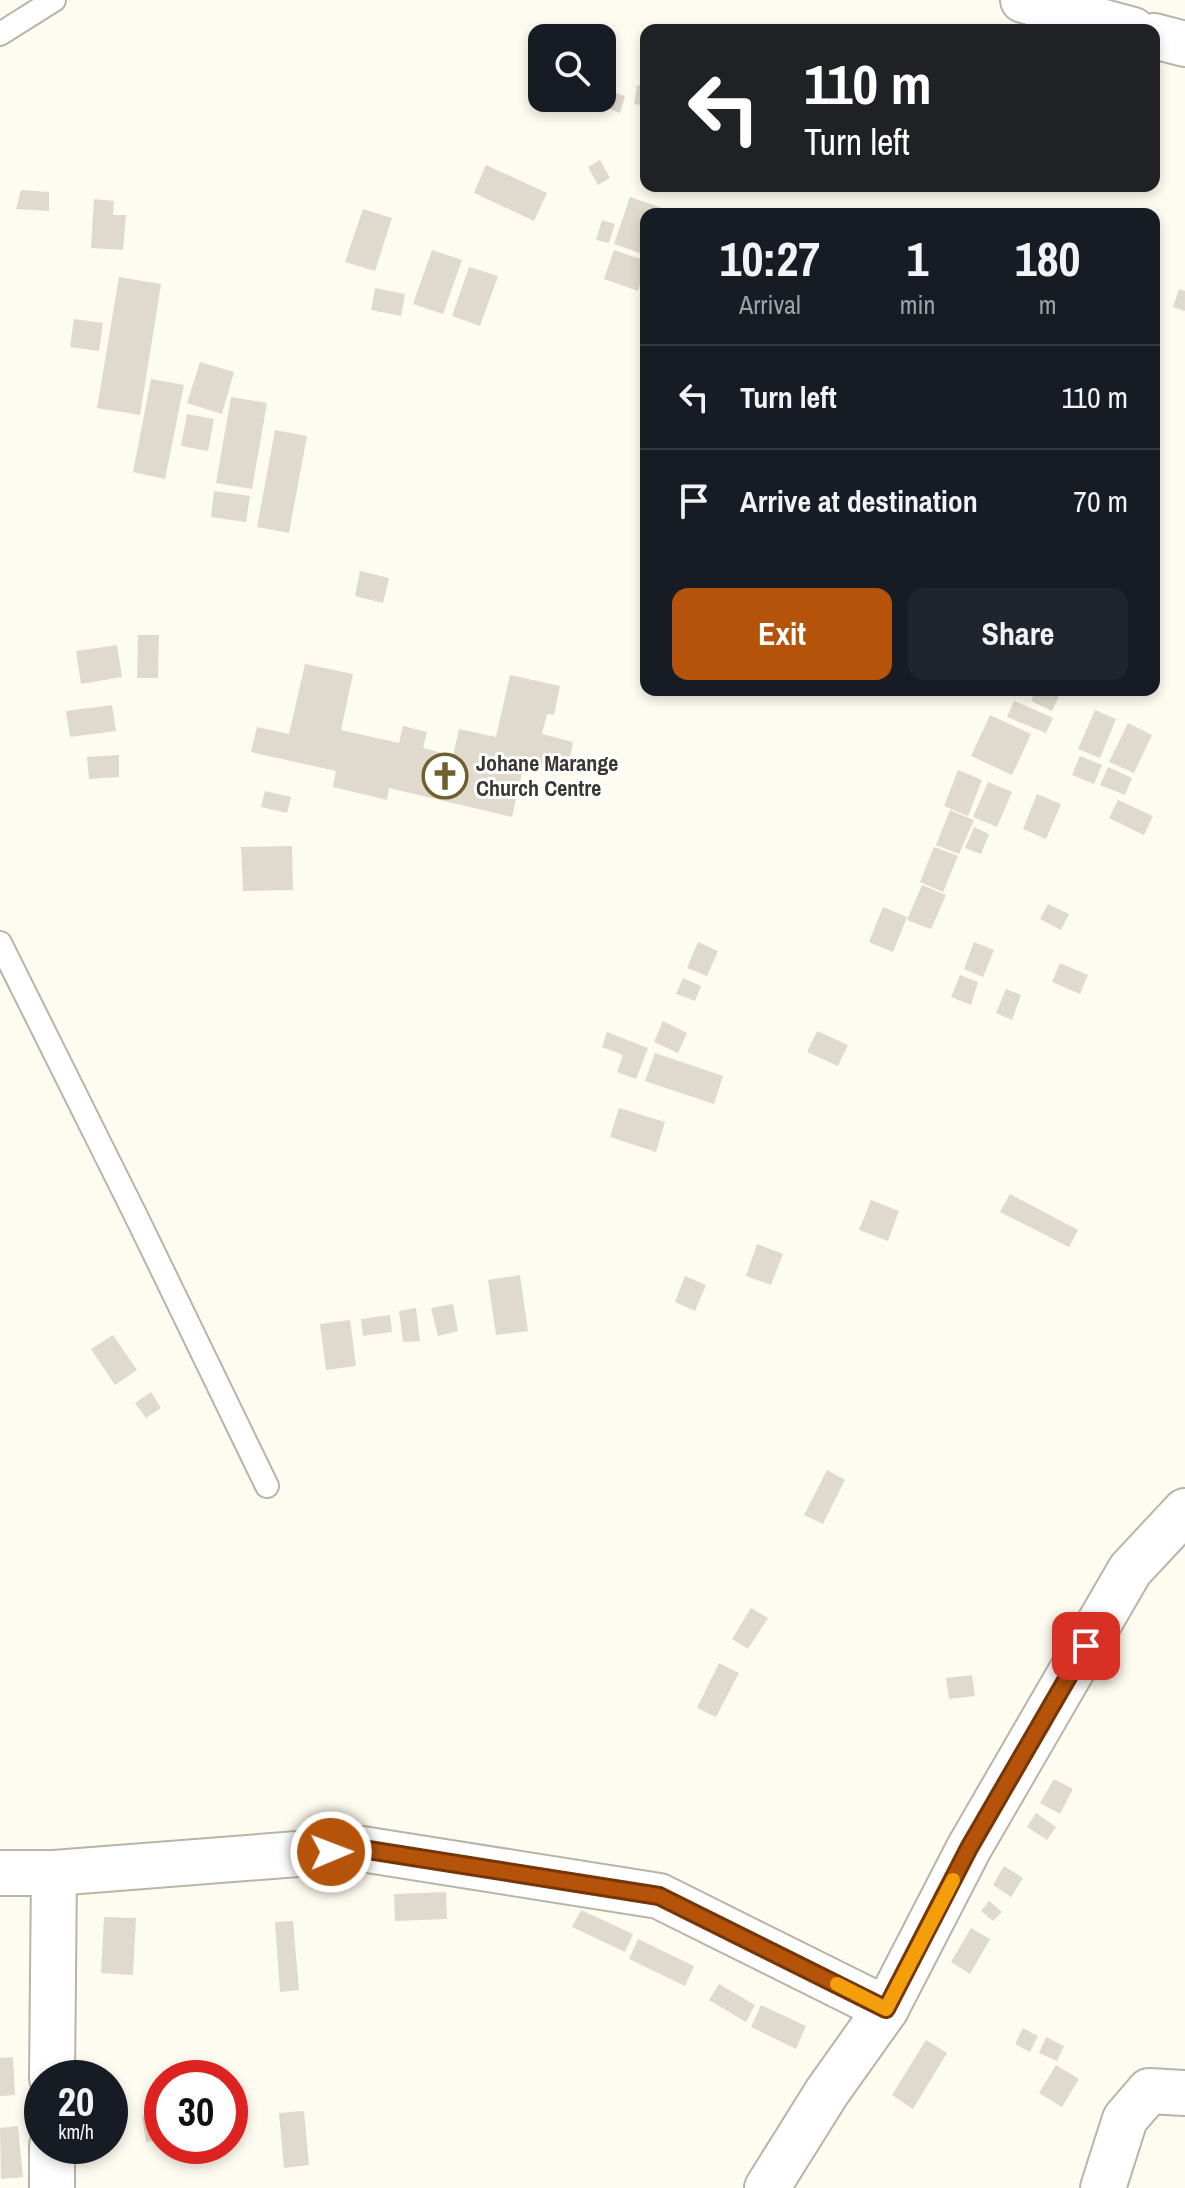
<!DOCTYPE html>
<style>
:root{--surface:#171b24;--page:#20242c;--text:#f1f3f6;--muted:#9ea1a6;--line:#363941;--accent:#b45309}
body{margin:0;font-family:"Archivo Narrow",sans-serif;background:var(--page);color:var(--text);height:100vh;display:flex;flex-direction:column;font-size:30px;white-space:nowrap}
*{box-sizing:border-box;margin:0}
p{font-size:26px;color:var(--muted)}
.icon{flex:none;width:44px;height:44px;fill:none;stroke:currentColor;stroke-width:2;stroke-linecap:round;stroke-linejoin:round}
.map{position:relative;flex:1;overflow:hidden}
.drawer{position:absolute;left:640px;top:208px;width:520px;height:488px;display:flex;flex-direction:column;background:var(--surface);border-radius:16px;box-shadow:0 4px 12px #0003}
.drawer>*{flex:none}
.top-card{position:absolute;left:640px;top:24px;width:520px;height:168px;border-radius:16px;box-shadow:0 4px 12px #0003;background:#202124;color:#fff;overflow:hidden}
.buttons{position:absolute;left:528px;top:24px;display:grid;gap:16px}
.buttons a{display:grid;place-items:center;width:88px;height:88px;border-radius:16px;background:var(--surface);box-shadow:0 4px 12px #0003;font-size:40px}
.speed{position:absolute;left:24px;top:2060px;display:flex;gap:16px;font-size:40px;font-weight:700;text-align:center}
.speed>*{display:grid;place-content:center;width:104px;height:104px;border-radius:50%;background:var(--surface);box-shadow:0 4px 12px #0003;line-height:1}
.speed small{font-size:20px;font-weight:400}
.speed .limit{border:12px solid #d22;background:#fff;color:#111}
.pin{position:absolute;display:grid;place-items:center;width:68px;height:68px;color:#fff;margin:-34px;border-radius:16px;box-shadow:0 4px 12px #0006}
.me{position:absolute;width:88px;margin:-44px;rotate:89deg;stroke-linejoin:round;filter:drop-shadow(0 0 6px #0008)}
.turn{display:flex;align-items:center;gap:28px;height:168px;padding:0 32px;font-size:36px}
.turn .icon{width:104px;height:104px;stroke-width:2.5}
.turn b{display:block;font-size:56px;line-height:68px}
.eta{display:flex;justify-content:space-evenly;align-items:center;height:136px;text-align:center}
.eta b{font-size:48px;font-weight:800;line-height:56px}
.button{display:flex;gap:16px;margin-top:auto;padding:16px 32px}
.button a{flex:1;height:92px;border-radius:16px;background:var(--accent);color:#fff;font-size:32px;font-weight:800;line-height:92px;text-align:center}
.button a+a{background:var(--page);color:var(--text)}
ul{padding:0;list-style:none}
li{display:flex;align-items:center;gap:24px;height:104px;padding:0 32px;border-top:2px solid var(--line)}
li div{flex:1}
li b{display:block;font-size:30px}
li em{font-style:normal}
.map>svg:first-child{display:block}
.building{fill:#dfdacd}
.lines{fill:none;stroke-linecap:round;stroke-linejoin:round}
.service-casing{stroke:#b8b4a7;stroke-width:26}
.minor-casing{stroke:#b8b4a7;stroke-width:48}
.tertiary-casing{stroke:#b8b4a7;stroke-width:48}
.service{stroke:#fff;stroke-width:22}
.minor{stroke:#fff;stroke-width:44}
.tertiary{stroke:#fff;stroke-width:44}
.route-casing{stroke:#753606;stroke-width:20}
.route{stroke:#b45309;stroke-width:14}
.slow{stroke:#f59e0b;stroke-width:14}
.labels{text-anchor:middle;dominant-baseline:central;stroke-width:6;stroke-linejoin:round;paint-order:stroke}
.poi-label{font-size:22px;font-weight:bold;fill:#393732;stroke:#fff;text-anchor:start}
</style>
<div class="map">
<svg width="1185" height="2188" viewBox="0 0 1185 2188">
<rect width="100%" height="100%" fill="#fefbf0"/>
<g class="building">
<path d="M637 85 646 86V106L634 104Z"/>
<path d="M610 91 625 96 620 113 604 107Z"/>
<path d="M600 160 610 178 598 185 588 167Z"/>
<path d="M486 165 547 193 534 221 474 193Z"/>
<path d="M21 190 49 192V211L16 209Z"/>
<path d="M630 197 665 209 663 214H646V255L614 244Z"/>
<path d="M94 199 114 201 113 215H126L123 250 91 248Z"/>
<path d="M363 209 392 218 375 271 345 262Z"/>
<path d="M602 220 615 224 609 243 596 240Z"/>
<path d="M432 250 462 260 443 314 413 304Z"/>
<path d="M614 250 646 261 638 291 604 279Z"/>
<path d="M469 267 498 276 480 326 452 316Z"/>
<path d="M119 277 161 284 140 415 97 408Z"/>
<path d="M375 288 405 294 401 316 371 310Z"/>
<path d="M1179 289 1185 291V311L1173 307Z"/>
<path d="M74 319 103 323 99 351 70 347Z"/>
<path d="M200 362 234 372 222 414 187 403Z"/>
<path d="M151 379 184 385 165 479 133 472Z"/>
<path d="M231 397 267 403 252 489 216 483Z"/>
<path d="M187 414 214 419 208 451 181 446Z"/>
<path d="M275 430 307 436 289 533 257 527Z"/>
<path d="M214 491 250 496 246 522 211 517Z"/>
<path d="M360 571 389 578 383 603 355 596Z"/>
<path d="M138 635H159L158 678H137Z"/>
<path d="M117 645 122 677 81 684 76 651Z"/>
<path d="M305 664 353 674 341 730 399 743 403 726 427 732 423 748 453 756 459 729 496 737 510 675 560 686 554 715 547 714 542 734 573 742 567 774 524 764 512 817 389 788 387 800 333 787 336 771 251 752 257 727 289 734Z"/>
<path d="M1036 690H1051L1060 694 1052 711 1031 701Z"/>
<path d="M1014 701 1053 718 1046 733 1007 717Z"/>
<path d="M112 705 116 731 70 737 66 711Z"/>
<path d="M1095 710 1116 719 1100 758 1078 749Z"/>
<path d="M990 715 1031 734 1012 775 971 756Z"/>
<path d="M1128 723 1152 735 1134 773 1109 762Z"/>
<path d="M119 755V777L89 779 87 757Z"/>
<path d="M1080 756 1102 765 1094 784 1072 775Z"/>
<path d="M1108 767 1132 778 1125 795 1100 785Z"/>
<path d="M958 770 982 780 968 816 944 806Z"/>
<path d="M988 782 1012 792 997 827 973 817Z"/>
<path d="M265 791 291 797 287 813 261 807Z"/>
<path d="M1037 794 1061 804 1046 839 1023 829Z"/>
<path d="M1118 800 1153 816 1144 835 1109 818Z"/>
<path d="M950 810 974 820 959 854 936 845Z"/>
<path d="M974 827 989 834 981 854 965 848Z"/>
<path d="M292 846 293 890 243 891 241 847Z"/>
<path d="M934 847 958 856 943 892 920 882Z"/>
<path d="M922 885 946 895 931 929 907 920Z"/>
<path d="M1048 904 1069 914 1061 930 1040 919Z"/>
<path d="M883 907 907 917 893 952 869 942Z"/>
<path d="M698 942 718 951 707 976 687 968Z"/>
<path d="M974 942 994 950 983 977 964 969Z"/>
<path d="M1060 963 1088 975 1080 994 1052 982Z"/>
<path d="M960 975 978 982 971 1005 951 997Z"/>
<path d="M683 978 701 986 695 1001 676 994Z"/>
<path d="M1006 989 1021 995 1012 1020 996 1013Z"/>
<path d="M663 1021 687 1033 678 1053 654 1042Z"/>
<path d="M817 1031 848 1045 838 1066 807 1052Z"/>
<path d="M607 1032 648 1048 636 1079 617 1072 623 1055 602 1047Z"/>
<path d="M655 1053 723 1076 714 1104 645 1081Z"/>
<path d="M619 1108 665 1122 656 1152 610 1137Z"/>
<path d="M1010 1194 1078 1230 1069 1247 1000 1212Z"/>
<path d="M871 1200 899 1211 888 1241 859 1230Z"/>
<path d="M757 1244 783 1254 771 1285 746 1276Z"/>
<path d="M520 1275 528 1331 496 1335 488 1280Z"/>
<path d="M685 1276 706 1285 695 1311 675 1302Z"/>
<path d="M453 1304 458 1331 438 1336 431 1308Z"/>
<path d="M416 1308 420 1341 403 1342 399 1311Z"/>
<path d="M390 1315 392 1332 363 1336 361 1319Z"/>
<path d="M350 1320 356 1366 326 1370 320 1324Z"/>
<path d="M113 1335 137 1370 115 1385 91 1349Z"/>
<path d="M151 1392 161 1408 146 1418 135 1403Z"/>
<path d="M827 1470 845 1480 823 1524 804 1515Z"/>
<path d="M751 1608 768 1618 748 1649 732 1639Z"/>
<path d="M719 1663 739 1673 716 1717 697 1708Z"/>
<path d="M972 1675 975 1696 949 1699 946 1678Z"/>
<path d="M1054 1779 1073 1789 1060 1814 1040 1803Z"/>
<path d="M1036 1813 1056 1827 1047 1840 1027 1827Z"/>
<path d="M1004 1866 1023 1878 1011 1897 993 1885Z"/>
<path d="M446 1892 447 1919 395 1921 394 1894Z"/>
<path d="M989 1901 1002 1912 993 1921 981 1911Z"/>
<path d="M581 1910 633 1934 625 1952 572 1927Z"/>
<path d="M104 1917 136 1918 133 1975 101 1973Z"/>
<path d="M293 1921 299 1990 280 1992 275 1922Z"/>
<path d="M971 1928 990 1939 970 1974 951 1962Z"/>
<path d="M638 1939 694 1966 685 1986 629 1959Z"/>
<path d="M719 1984 755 2005 746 2022 709 2000Z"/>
<path d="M761 2005 806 2026 796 2049 751 2027Z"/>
<path d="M1023 2028 1038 2036 1030 2052 1015 2044Z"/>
<path d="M1046 2037 1064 2046 1057 2061 1039 2053Z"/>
<path d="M926 2040 947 2053 913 2109 892 2095Z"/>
<path d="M13 2057 15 2095 0 2096V2058Z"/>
<path d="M1056 2065 1079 2079 1062 2107 1039 2093Z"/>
<path d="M304 2111 309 2165 284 2168 279 2113Z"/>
<path d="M162 2113V2140L146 2142 142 2116Z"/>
<path d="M18 2126 23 2177 1 2179 0 2128Z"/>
</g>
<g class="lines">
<g class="service-casing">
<g id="service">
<path d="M0 34 54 0"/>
<path d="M0 943 137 1218 267 1486"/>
</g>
</g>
<g class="minor-casing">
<g id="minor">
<path d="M0 1873H54L362 1849 659 1896 886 2009"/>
<path d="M52 2078 54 1873"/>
<path d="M52 2188V2146"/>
<path d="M767 2188 827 2092 886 2009 969 1848 1130 1570 1185 1511"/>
<path d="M1103 2188 1125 2119 1149 2091 1185 2093"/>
</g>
</g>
<g class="tertiary-casing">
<g id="tertiary">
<path d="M1023 0 1133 30"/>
<path d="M1154 36 1185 44"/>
</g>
</g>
<use href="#service" class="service"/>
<use href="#minor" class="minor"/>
<use href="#tertiary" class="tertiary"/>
</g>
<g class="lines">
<g class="route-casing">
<path id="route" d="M331 1852 362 1849 659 1896 886 2009 969 1848 1086 1646"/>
</g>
<use href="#route" class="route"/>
<path class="slow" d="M837 1984 886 2009 953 1880"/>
</g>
<defs>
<g id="church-ring" transform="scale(2.3)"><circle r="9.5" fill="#fff" stroke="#705f2d" stroke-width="1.5"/><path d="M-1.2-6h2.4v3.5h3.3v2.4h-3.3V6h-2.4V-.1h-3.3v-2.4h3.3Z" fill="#705f2d"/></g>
</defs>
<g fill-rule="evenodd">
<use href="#church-ring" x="445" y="776"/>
</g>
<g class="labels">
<g class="poi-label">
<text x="476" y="763">Johane Marange<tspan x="476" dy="25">Church Centre</tspan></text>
</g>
</g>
</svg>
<div class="buttons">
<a><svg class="icon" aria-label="search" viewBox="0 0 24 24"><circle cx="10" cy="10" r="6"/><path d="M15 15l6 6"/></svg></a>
</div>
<div class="speed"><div>20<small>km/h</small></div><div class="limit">30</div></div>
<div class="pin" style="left:1086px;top:1646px;background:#d93025"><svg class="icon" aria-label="arrive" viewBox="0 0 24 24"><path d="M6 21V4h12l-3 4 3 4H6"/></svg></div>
<svg class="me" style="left:331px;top:1852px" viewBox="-20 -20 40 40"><circle r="17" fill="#b45309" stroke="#fff" stroke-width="3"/><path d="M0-11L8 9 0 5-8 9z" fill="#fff"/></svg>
<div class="top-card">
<div class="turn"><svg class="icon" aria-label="left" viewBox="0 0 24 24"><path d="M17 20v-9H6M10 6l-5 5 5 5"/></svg><div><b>110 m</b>Turn left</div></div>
</div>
<section class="drawer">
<div class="eta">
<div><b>10:27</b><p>Arrival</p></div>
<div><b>1</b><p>min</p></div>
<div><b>180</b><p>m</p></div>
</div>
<ul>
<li><svg class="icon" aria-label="left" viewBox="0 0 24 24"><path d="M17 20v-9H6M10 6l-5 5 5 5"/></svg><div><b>Turn left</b></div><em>110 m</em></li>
<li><svg class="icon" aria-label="arrive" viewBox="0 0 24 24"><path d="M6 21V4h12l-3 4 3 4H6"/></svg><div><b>Arrive at destination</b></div><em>70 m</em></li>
</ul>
<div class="button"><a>Exit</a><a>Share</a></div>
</section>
</div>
